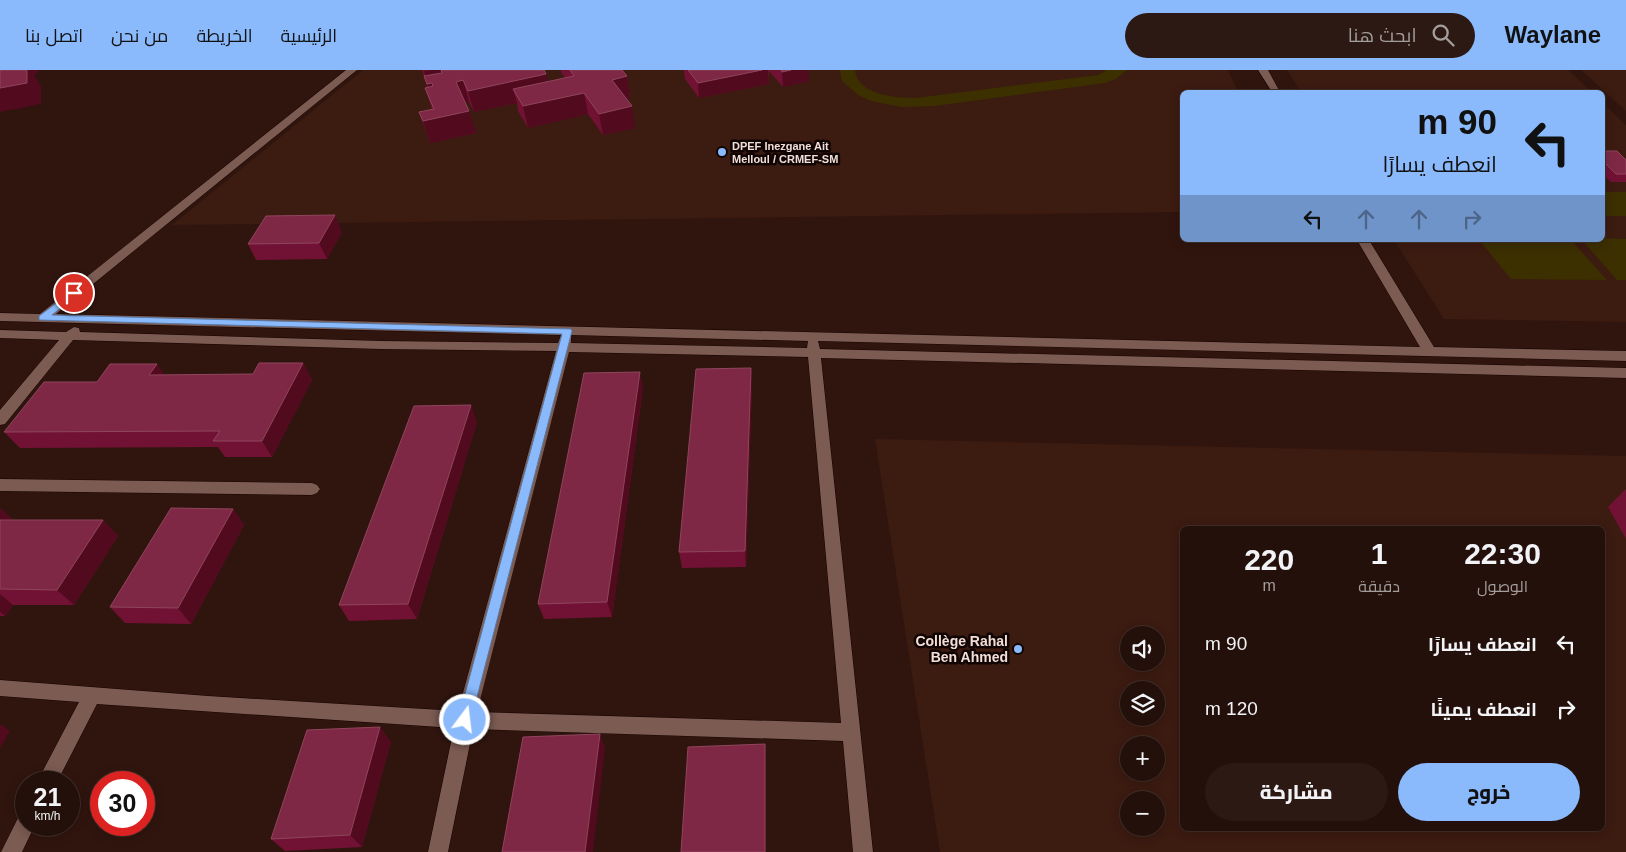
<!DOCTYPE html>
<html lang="ar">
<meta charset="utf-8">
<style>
:root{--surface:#24100a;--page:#2c1913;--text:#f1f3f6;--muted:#a39d9c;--line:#41302b;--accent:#8abafc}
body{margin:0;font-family:Arial,Cairo,sans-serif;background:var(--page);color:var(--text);direction:rtl;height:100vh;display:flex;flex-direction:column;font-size:19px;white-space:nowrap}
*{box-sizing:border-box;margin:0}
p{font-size:16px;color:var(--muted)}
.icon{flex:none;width:28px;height:28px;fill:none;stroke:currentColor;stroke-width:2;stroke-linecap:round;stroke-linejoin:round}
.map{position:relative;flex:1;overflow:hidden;direction:ltr}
.panel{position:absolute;left:1180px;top:456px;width:425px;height:305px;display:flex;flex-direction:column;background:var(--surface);border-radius:8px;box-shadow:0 2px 12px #0003,0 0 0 1px var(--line);direction:rtl}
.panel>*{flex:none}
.guide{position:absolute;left:1180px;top:20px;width:425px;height:152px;border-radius:8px;box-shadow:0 2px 12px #0003,0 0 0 1px var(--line);direction:rtl;background:#8abafc;color:#111;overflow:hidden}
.fabs{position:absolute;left:1120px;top:556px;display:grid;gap:10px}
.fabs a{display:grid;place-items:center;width:45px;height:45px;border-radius:50%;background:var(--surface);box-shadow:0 2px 12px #0003,0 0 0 1px var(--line);font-size:25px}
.speed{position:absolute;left:15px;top:701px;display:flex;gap:10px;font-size:25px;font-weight:700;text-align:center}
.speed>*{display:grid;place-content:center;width:65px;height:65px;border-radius:50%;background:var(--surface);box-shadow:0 2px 12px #0003,0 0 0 1px var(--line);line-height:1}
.speed small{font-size:12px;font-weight:400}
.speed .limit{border:8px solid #d22;background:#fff;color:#111}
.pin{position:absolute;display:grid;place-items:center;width:42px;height:42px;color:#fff;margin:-21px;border:2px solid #fff;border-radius:50%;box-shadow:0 1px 5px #0007}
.me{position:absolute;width:55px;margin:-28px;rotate:15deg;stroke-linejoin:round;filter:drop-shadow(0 0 4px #0008)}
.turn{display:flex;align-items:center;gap:18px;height:105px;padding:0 25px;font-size:22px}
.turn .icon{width:65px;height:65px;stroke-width:2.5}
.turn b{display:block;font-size:35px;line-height:42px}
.lanes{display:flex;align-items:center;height:48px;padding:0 25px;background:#0003;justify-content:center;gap:25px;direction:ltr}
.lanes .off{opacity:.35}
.eta{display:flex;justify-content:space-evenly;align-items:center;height:85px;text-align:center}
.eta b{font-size:30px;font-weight:800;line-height:35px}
.action{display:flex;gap:10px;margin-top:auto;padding:10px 25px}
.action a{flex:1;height:58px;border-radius:30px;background:var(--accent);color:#111;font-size:20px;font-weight:800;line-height:58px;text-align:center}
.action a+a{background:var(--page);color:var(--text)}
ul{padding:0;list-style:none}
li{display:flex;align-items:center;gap:15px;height:65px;padding:0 25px}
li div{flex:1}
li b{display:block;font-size:19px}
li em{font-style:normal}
header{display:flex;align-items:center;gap:30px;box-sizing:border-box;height:70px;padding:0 25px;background:var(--accent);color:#111}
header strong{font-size:24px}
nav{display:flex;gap:28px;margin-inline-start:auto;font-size:18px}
.search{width:350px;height:45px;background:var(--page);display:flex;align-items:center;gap:12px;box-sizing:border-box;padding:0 18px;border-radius:28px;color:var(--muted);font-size:19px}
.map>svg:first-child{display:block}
.built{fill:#3c1b11;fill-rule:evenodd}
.green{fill:#3c2f00}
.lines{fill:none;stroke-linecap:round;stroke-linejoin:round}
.minor-casing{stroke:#160200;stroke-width:1}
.minor{fill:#7b5b52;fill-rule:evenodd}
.wall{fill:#711234}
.shaded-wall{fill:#510a1e}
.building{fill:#7e2846;stroke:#90455d}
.route{fill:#8abafc;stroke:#5a79a4}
.poi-dot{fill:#8abafc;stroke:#100503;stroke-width:2}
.labels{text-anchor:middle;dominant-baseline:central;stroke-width:5;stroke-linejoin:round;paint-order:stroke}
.far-poi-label{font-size:11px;font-weight:bold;fill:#f1ded8;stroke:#100503;text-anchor:start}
.poi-label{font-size:14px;font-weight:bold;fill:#f1ded8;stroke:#100503;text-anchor:end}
</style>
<header>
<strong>Waylane</strong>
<div class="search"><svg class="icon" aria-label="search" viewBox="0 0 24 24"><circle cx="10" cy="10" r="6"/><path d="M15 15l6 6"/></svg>ابحث هنا</div>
<nav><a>الرئيسية</a><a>الخريطة</a><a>من نحن</a><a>اتصل بنا</a></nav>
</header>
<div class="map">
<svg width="1626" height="782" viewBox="0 0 1626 782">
<rect width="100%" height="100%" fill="#30150e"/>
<g class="built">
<path d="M363 0H1228L1238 22H1182V142L172 155Z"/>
<path d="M1287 0H1568L1592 22H1301Z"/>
<path d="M1581 0H1626V41Z"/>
<path d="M1603 33 1626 55V252L1444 249 1394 170H1602Z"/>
<path d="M875 369 1626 386V782H940ZM1182 459H1602V759H1182ZM1129 565H1156V592H1129ZM1129 620H1156V648H1129ZM1129 675H1156V702H1129ZM1129 730H1156V758H1129Z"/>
</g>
<g class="green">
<path d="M840 0H855C857 25 896 28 916 28L1098 5 1107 0H1127L1116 9 1105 13 935 36 902 37 871 31 858 25 842 11Z"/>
<path d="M1602 122H1626V146H1603Z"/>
<path d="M1603 168 1626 169V210H1617L1582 170H1602Z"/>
<path d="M1479 170H1571L1607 210 1511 209Z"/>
</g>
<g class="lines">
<g class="minor-casing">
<g id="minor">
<path d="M346 0H357L56 244 1420 277 1357 170H1369L1434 277 1626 281V291L818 271 820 279 1626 298V308L821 288 873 782H853L843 671 473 659 448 782H428L454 658 97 634 57 712H37L79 632 0 626V610L208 626 458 641 556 281 381 279 73 270 5 354 0 355V340L59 270 0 268V260L66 262 74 257 79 258 80 262 381 271 558 273 561 265 0 251V243L40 244ZM571 265 808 271 807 278 571 273ZM569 282 808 287 841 653 477 642Z"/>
<path d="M1258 0H1268L1280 22H1272Z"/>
<path d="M0 409 312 413 317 415 320 419 317 423 312 425 0 421Z"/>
<path d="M26 743V755H35L22 782H1L19 746Z"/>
</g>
</g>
<use href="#minor" class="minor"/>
</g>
<g class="wall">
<path d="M422 0H544L548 12 565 8 561 2V0H622L627 6 630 28 626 29 635 58 603 65 588 44 528 58 518 41 517 33 474 42 469 32H465L476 63 430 73 419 42 432 39 425 18 427 17Z"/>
<path d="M684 0H809V11L783 17 769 1V14L699 28 685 9Z"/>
<path d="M1602 81 1626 90V112H1611L1602 104Z"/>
<path d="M342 162 327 189 256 190 248 174Z"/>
<path d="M303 293 312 310 272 387H225L218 377 20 378 4 362 97 312 157 294 164 305 253 304Z"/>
<path d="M751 298 752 315 746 497 682 498 679 482Z"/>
<path d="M643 318 612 547 544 549 538 534Z"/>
<path d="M477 352 417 549 349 551 339 535Z"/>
<path d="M1626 419V469L1608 437Z"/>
<path d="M0 438 13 450H103L118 466 74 535H13L5 546H0Z"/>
<path d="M233 439 244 455 191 554 125 553 110 537Z"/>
<path d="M391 671 362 777 285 781 271 769Z"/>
</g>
<g class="shaded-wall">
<path d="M0 0H38L39 2 34 5 41 16V34L0 42Z"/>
<path d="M432 0H441L447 19 432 13 438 35 434 36 424 1Z"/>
<path d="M762 0H768L769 14 699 28 698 13Z"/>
<path d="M791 0H809V11L783 17 782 2Z"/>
<path d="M546 4 551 26 513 19 517 33 474 42 468 21Z"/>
<path d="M627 6 630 28 616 31 612 10Z"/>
<path d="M463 10 469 32 462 33 456 12Z"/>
<path d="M584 23 588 44 528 58 523 36Z"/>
<path d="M632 36 635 58 603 65 599 44Z"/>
<path d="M469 41 476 63 430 73 423 51Z"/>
<path d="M335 145 342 162 327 189 319 173Z"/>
<path d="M303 293 312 310 272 387 262 371Z"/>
<path d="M157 294 168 310 149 305Z"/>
<path d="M751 298 752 315 746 497 745 481Z"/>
<path d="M640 302 643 318 612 547 607 532Z"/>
<path d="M471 335 477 352 417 549 408 534Z"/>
<path d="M0 438 17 454 0 458Z"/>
<path d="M233 439 244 455 191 554 178 538Z"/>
<path d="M103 450 118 466 74 535 57 520Z"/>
<path d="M0 524 13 535 5 546 0 542Z"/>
<path d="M0 654 10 661 0 678Z"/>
<path d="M380 657 391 671 362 777 350 765Z"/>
<path d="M600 664 605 678 593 782H585Z"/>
<path d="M765 674 766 688V782H765Z"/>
</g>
<g class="building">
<path d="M0 0H27V13L0 18Z"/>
<path d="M441 0H544L546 4 468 21 463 10 456 12 469 41 423 51 419 42 434 39 425 18 433 16 432 13 427 14 424 6 442 3Z"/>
<path d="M570 0H622L627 6 612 10 632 36 599 44 584 23 523 36 513 19 574 6Z"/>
<path d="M688 0H762L698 13Z"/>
<path d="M781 0H791L782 2Z"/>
<path d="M1602 81H1617L1626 90V104H1616L1602 90Z"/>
<path d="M335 145 319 173 248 174 266 146Z"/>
<path d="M259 293H303L262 371H213L220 361 4 362 44 312H97L110 294H157L149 305 253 304Z"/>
<path d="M751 298 745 481 679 482 696 299Z"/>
<path d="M640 302 607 532 538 534 584 303Z"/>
<path d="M471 335 408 534 339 535 414 336Z"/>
<path d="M171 438 233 439 178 538 110 537Z"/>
<path d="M0 450H103L57 520 0 519Z"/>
<path d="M380 657 350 765 271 769 307 660Z"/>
<path d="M600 664 585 782H502L523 667Z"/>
<path d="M765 674V782H681L688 677Z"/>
</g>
<path class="route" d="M74 220 77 221V225L52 245 571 259 572 261 470 654 465 656 460 654 458 650 562 264 39 250V246Z"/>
<g class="poi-dot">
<circle cx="722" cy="82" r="5"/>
<circle cx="1018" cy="579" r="5"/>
</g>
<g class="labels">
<g class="far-poi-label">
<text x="732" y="76">DPEF Inezgane Ait<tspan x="732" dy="13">Melloul / CRMEF-SM</tspan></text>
</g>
<g class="poi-label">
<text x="1008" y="571">Collège Rahal<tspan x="1008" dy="16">Ben Ahmed</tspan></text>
</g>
</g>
</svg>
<div class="fabs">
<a><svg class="icon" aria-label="sound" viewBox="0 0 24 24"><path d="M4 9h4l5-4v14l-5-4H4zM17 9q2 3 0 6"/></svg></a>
<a><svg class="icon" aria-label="layers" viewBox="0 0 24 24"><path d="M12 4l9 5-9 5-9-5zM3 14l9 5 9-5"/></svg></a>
<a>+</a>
<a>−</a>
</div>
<div class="speed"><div>21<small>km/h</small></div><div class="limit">30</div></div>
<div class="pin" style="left:74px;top:223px;background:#d93025"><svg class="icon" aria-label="arrive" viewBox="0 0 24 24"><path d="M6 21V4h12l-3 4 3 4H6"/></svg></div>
<svg class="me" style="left:465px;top:650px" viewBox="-20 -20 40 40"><circle r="17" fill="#8abafc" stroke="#fff" stroke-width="3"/><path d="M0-11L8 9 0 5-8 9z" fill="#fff"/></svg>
<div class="guide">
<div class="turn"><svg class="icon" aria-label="left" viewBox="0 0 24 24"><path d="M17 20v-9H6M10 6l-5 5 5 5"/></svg><div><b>90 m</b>انعطف يسارًا</div></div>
<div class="lanes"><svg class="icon" aria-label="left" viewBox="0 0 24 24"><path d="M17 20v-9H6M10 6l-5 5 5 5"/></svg><svg class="icon off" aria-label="ahead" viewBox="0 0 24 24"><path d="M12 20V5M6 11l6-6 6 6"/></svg><svg class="icon off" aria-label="ahead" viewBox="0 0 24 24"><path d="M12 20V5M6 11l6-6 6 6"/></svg><svg class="icon off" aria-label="right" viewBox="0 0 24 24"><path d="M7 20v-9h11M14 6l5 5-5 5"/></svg></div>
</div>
<section class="panel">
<div class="eta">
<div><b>22:30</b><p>الوصول</p></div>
<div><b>1</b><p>دقيقة</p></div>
<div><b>220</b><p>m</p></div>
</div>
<ul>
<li><svg class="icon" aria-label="left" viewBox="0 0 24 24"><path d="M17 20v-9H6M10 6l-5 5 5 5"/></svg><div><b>انعطف يسارًا</b></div><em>90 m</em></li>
<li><svg class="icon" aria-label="right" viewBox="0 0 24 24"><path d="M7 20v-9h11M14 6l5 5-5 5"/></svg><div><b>انعطف يمينًا</b></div><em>120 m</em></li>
</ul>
<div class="action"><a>خروج</a><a>مشاركة</a></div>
</section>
</div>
